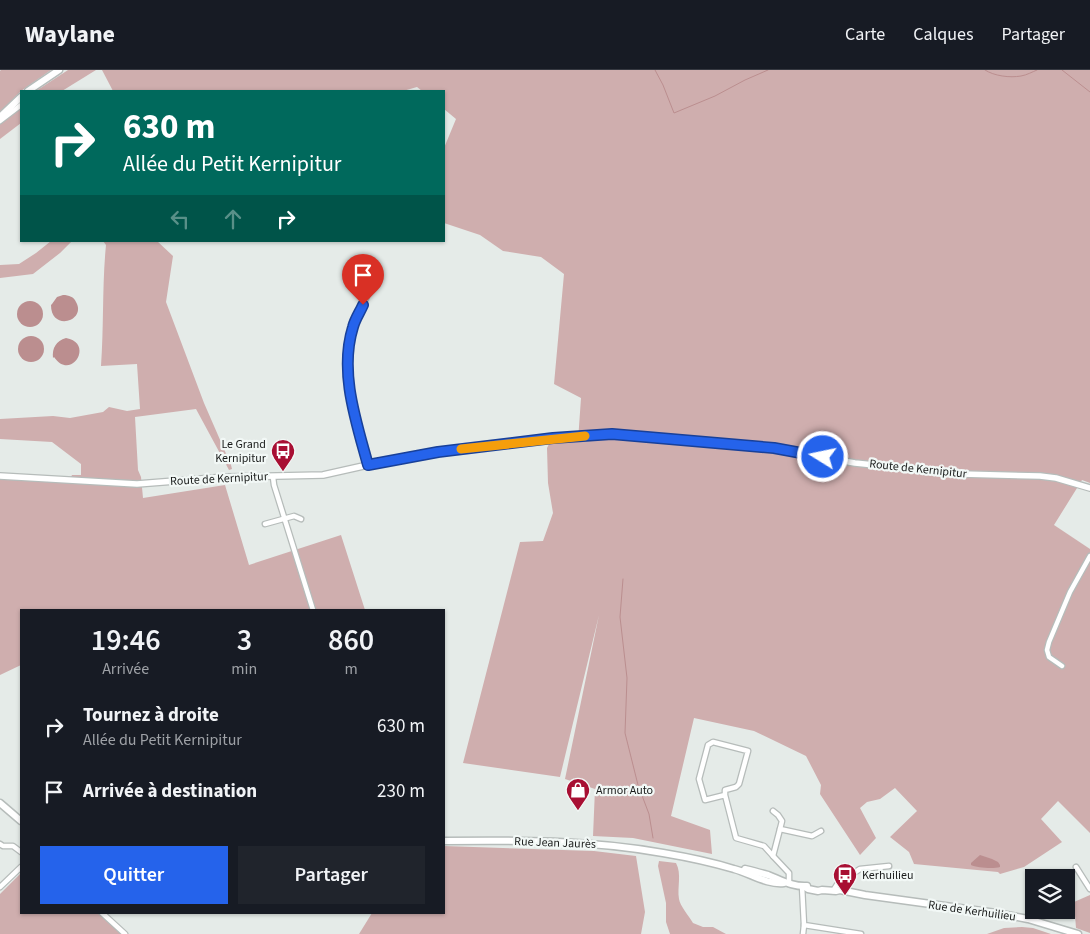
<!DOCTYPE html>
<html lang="fr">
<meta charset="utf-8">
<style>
:root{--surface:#171b24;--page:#20242c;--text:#f1f3f6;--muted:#9ea1a6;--line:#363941;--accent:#2563eb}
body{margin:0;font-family:"Source Sans 3",sans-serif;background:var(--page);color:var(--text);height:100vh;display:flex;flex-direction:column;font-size:19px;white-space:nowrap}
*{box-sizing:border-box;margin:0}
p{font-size:16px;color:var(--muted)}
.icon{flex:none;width:28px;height:28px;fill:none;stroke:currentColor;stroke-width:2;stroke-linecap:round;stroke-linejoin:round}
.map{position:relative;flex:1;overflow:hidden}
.details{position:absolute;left:20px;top:539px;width:425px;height:305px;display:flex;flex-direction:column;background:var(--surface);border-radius:0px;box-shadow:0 1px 4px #0004}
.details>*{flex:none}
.banner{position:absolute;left:20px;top:20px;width:425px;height:152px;border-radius:0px;box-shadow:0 1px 4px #0004;background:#00695c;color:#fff;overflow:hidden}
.buttons{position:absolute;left:1025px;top:799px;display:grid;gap:10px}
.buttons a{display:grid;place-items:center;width:50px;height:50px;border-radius:0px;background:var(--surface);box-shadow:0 1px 4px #0004;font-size:25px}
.pin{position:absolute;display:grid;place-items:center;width:42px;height:42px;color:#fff;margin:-51px -21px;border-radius:50% 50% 50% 0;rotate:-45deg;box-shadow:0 0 5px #0007}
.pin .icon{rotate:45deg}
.me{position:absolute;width:55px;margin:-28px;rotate:280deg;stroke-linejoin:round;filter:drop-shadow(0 0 4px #0008)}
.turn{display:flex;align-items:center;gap:18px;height:105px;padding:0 20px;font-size:22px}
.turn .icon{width:65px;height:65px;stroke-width:2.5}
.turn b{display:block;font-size:35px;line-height:42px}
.lanes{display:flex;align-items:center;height:48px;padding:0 20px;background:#0003;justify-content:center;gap:25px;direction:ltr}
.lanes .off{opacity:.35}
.eta{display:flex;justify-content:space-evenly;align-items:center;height:85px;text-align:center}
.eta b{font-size:30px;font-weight:600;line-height:35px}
.primary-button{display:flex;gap:10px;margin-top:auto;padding:10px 20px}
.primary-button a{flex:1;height:58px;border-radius:0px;background:var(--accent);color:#fff;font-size:20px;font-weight:600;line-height:58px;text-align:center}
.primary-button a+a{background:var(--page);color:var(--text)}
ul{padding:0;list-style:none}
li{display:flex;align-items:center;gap:15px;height:65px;padding:0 20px}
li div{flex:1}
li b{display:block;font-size:19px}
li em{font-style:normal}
header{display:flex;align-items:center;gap:30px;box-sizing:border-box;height:70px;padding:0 25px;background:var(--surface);border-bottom:1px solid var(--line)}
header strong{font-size:24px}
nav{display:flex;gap:28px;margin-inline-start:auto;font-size:18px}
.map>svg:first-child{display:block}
.green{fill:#cfaeae}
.water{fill:#bb8e8f}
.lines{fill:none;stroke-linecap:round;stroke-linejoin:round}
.stream{stroke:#bb8e8f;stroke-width:1}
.minor-casing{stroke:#b6bcba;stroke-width:7}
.tertiary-casing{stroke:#b6bcba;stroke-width:8}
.secondary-casing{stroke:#b6bcba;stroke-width:9}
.minor{stroke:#fff;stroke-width:4.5}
.tertiary{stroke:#fff;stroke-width:5.5}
.secondary{stroke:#fff;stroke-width:6}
.route-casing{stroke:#184099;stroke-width:12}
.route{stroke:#2563eb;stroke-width:9}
.slow{stroke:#f59e0b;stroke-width:9}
.labels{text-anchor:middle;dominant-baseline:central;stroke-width:4.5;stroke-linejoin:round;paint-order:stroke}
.poi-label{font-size:12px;fill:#191b1a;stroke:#f2f8f6;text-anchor:start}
.street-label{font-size:12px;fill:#191b1a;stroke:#f2f8f6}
</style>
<header>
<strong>Waylane</strong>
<nav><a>Carte</a><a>Calques</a><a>Partager</a></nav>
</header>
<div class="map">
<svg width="1090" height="864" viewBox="0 0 1090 864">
<rect width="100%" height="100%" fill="#e5ebe8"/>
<g class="green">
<path d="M1 0H51L21 21 0 42V1Z"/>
<path d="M68 0H96L62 21H36Z"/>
<path d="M102 0H1090V413L1082 410 1054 455 1090 479V763L1058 731 1041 749 1062 772 1024 797 1000 804 998 802 914 794 909 782 890 767 917 741 895 718 880 729 867 732 860 738 876 768 860 785 820 724 821 715 806 686 754 661 694 648 671 746 710 760 712 784 633 768 593 766 595 719 565 709 599 545 560 707 463 693 520 472 543 471 553 443 548 413 547 378 549 374 578 371 581 328 554 314 564 204 541 187 503 181 480 165 444 153V78L456 49 444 39V21H422L417 17 403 21H113Z"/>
<path d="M21 33V53L0 69V53Z"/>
<path d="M51 171H72L60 183 33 204 0 208V195L19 194 36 183Z"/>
<path d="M103 171H157L173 186 166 232 204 333 231 395 232 399 229 400 196 339 135 347 138 400 141 407 143 428 225 415 249 495 341 465 365 540H21V595L0 605V404L71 407 72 405H81V394L52 372 0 369V349L53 346 70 348 103 342 109 337 127 341 140 339 137 294 101 296C104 256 102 215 106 175Z"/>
<path d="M444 776 594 781 636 786 645 842 641 864H359L372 843 444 842Z"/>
<path d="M659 791 676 793C682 804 677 817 679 829 680 836 689 846 693 853L703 857H713L726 864H670L666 852V833L658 796Z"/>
<path d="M21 803V842L106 843 115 853 128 864H0V824Z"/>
<path d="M1090 825V863L1076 858 1074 832Z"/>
<path d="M1022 857 1033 858 1051 864H987L1004 858Z"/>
</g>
<g class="water">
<path d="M63 225C69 225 74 227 76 232 87 251 51 262 51 235L52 234 57 227Z"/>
<circle cx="30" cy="244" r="13"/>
<circle cx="31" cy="279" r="13"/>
<path d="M66 268C95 273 71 312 54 287L53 288C52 278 56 271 66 268Z"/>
<path d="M980 785 992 789 998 792 1000 795V797C994 799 977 798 971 795V793Z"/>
</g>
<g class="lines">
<g class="stream">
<path d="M655 0 663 15 674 43 715 26 745 10 768 0"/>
<path d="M985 0C994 6 1010 8 1021 6 1027 5 1032 2 1037 0"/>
<path d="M1062 0 1090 22"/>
<path d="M623 509 620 547 627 608 625 663 638 715 649 744 653 768"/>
</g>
<g class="minor-casing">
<g id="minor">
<path d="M0 51 21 35"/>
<path d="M368 395C356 351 339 302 353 256 355 249 360 242 363 235 368 225 372 215 374 203"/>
<path d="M273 407 274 415 313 540"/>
<path d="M265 454 294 446 301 449"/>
<path d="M1062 596 1049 587 1047 580 1049 572 1070 522 1090 486"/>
<path d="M725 725 705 730 699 709 708 675 713 672 748 681 739 714 736 717 725 720V725L736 768 764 776 773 786"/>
<path d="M773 741 778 745 782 751 780 759"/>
<path d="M0 774 3 776H13L21 782"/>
<path d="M1076 797 1090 819"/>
<path d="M789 814V803L773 786 780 759 812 766 821 761"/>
<path d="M802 816 804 855 861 864"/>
<path d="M0 817 21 797"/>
<path d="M833 821 838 813 860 799 889 796"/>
<path d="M101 842 125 864"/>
<path d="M1028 849 1031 843 1036 840"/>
<path d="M803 864 804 855"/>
</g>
</g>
<g class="tertiary-casing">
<path id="tertiary" d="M0 406 137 414 226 407 323 405 408 386 438 382 553 368 612 365 774 379 855 393 961 404 1040 406 1056 408 1090 418"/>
</g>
<g class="secondary-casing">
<g id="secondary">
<path d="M28 21 59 0"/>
<path d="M0 47 21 27"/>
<path d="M0 733 21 751"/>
<path d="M444 771C517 770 591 770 663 783 687 787 711 792 734 799 750 803 767 815 784 813"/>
<path d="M745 799C753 801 761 803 768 805 781 810 793 817 807 816"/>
<path d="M805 817 808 819 818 821 822 820 836 821 840 820 865 825 996 843 1028 849 1078 864"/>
</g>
</g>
<use href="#minor" class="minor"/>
<use href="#tertiary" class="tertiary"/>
<use href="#secondary" class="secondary"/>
</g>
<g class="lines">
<g class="route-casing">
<path id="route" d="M363 235C360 242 355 249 353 257 339 302 356 351 368 395L438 382 553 368 612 364 774 378 823 387"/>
</g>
<use href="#route" class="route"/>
<path class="slow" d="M461 379 585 366"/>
</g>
<defs>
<g id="bus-pin" transform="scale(1.25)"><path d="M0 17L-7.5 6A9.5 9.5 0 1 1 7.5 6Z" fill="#a80f33" stroke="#f2f8f6"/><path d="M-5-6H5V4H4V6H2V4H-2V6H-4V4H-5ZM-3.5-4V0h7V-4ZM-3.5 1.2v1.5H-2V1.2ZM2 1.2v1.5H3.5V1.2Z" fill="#fff"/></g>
<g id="shop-pin" transform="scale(1.25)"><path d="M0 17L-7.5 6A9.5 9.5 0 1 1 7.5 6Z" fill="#a80f33" stroke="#f2f8f6"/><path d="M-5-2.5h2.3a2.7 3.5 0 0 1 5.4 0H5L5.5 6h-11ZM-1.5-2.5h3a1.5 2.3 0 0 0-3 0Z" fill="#fff"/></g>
</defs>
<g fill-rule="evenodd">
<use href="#bus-pin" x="283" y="381"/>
<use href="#shop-pin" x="578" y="720"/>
<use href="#bus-pin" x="845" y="805"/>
</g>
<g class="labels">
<g class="poi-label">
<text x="266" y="374" text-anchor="end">Le Grand<tspan x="266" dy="14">Kernipitur</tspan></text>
<text x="596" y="720">Armor Auto</text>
<text x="862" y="805">Kerhuilieu</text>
</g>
<g class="street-label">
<text transform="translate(918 399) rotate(6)">Route de Kernipitur</text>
<text transform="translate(219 409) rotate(-3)">Route de Kernipitur</text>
<text transform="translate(555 773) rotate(2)">Rue Jean Jaurès</text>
<text transform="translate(972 841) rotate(8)">Rue de Kerhuilieu</text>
</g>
</g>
</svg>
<div class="buttons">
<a><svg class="icon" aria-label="layers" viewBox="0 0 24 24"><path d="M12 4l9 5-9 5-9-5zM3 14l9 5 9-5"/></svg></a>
</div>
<div class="pin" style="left:363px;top:235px;background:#d93025"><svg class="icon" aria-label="arrive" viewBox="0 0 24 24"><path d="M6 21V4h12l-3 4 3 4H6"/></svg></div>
<svg class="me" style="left:823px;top:387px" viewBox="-20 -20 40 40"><circle r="17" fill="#2563eb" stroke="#fff" stroke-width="3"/><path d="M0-11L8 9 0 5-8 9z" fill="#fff"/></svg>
<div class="banner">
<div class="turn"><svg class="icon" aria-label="right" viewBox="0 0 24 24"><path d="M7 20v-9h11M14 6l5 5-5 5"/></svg><div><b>630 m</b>Allée du Petit Kernipitur</div></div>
<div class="lanes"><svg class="icon off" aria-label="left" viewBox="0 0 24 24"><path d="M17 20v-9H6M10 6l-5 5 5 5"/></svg><svg class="icon off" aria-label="ahead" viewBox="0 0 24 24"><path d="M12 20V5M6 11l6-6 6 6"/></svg><svg class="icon" aria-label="right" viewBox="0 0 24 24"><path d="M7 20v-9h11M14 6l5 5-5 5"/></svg></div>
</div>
<section class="details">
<div class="eta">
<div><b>19:46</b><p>Arrivée</p></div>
<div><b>3</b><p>min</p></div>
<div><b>860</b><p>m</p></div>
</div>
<ul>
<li><svg class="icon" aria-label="right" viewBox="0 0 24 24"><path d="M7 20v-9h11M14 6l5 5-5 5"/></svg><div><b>Tournez à droite</b><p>Allée du Petit Kernipitur</p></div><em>630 m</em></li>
<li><svg class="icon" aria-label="arrive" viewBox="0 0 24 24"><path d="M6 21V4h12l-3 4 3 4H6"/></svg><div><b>Arrivée à destination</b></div><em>230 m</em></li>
</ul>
<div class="primary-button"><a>Quitter</a><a>Partager</a></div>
</section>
</div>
